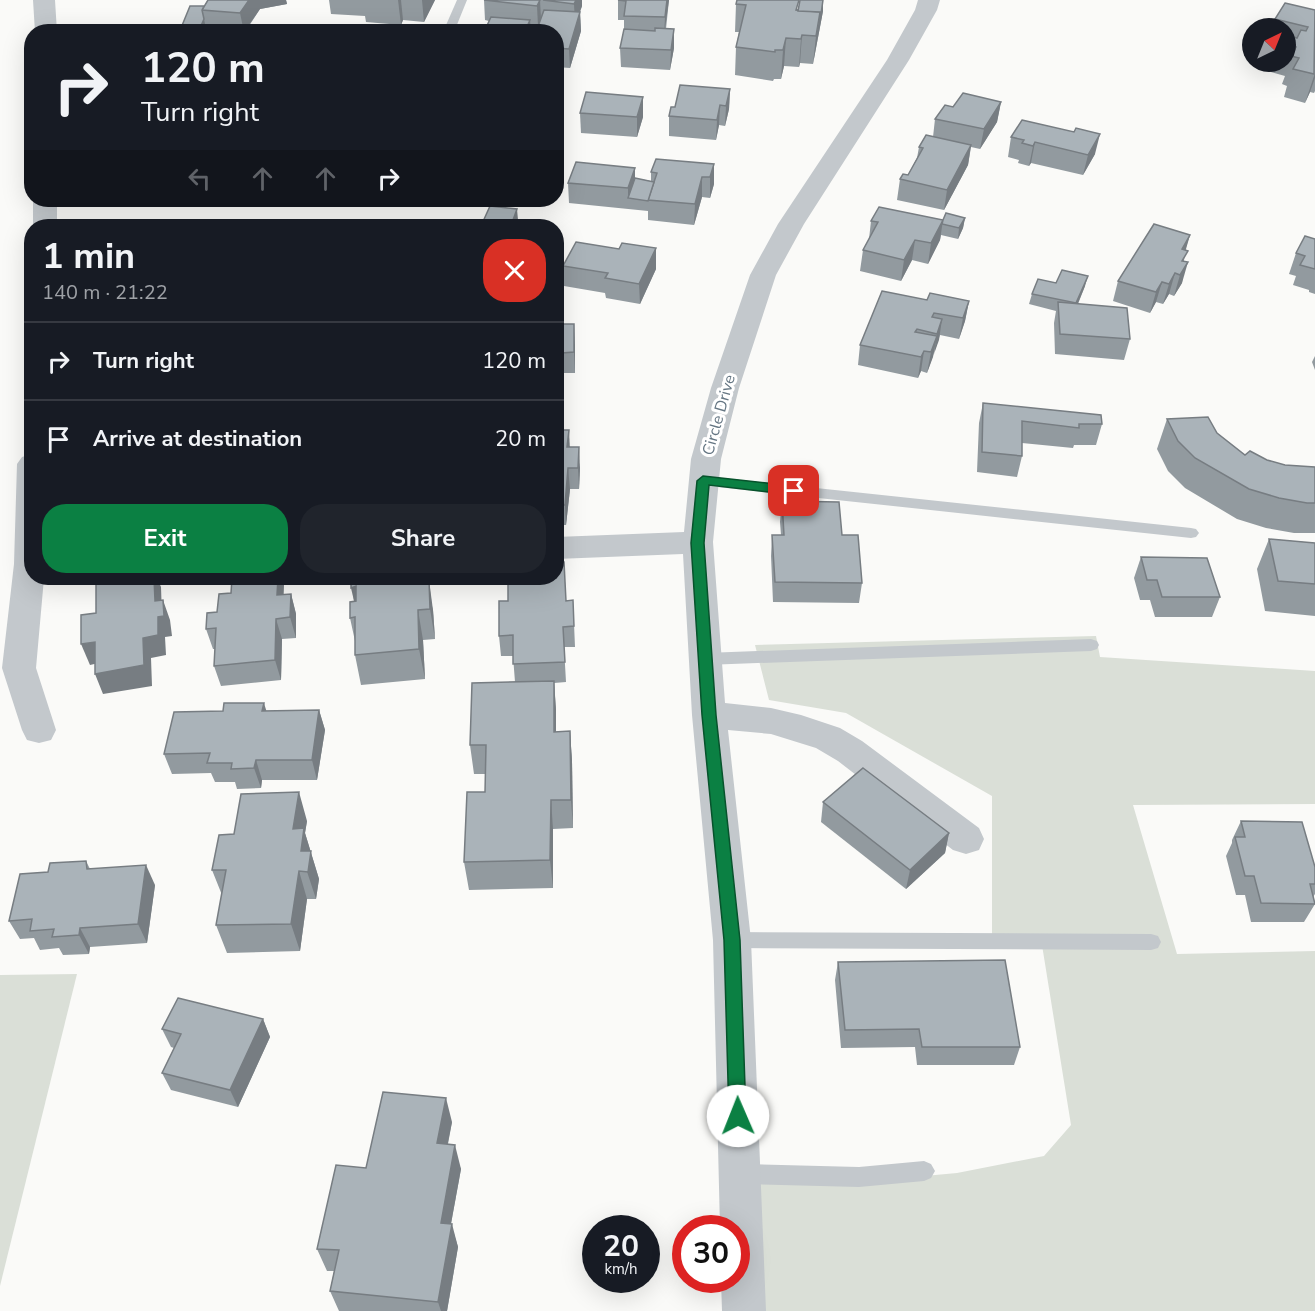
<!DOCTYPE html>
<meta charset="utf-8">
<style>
:root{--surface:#171b24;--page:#20242c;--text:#f1f3f6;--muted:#9ea1a6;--line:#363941;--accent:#0b8043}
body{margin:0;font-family:"Nunito Sans",sans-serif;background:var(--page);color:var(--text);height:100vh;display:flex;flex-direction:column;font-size:22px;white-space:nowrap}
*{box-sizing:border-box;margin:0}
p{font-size:20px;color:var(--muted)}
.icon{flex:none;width:33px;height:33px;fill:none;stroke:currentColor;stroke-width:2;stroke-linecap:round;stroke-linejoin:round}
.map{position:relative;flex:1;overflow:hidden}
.drawer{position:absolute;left:24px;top:219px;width:540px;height:366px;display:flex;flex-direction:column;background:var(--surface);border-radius:24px;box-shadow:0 6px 24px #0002}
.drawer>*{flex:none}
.banner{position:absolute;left:24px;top:24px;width:540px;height:183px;border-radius:24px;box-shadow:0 6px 24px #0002;background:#171b24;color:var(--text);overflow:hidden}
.needle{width:39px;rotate:43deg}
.controls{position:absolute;left:1242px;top:18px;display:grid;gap:12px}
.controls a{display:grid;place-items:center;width:54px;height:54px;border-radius:50%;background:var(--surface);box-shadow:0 6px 24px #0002;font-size:30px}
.speed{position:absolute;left:582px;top:1215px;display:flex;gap:12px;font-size:30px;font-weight:700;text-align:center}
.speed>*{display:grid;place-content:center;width:78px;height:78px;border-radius:50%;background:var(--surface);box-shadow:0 6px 24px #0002;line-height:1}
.speed small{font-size:15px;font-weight:400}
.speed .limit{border:9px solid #d22;background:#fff;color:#111}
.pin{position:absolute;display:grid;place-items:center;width:51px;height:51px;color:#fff;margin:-26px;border-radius:12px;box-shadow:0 3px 9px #0006}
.me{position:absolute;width:66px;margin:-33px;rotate:359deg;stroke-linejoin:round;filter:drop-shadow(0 0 4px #0008)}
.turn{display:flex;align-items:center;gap:21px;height:126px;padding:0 18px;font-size:27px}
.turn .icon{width:78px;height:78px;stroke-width:2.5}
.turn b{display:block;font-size:42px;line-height:51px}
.lanes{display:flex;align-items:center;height:57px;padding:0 18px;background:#0003;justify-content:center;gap:30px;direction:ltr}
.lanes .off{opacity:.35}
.round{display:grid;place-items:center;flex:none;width:63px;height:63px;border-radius:24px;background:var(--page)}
.headline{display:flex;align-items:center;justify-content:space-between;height:102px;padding:0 18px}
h1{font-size:36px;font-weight:700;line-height:45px}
.button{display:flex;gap:12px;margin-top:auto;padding:12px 18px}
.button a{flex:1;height:69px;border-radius:24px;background:var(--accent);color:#fff;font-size:24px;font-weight:700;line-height:69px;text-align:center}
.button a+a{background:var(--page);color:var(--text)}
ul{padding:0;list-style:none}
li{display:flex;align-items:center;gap:18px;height:78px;padding:0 18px;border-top:2px solid var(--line)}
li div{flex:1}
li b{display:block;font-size:22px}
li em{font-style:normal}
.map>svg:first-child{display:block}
.green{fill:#dadfd7}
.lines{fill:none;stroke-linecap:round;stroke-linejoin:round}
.service{fill:#c3c8cc;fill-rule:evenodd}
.minor{fill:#c3c8cc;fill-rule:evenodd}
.wall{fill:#929a9f}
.shaded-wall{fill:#777d82}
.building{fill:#aab3b9;stroke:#777d82;stroke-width:1.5}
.route{fill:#0b8043;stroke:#07532c;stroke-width:1.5}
.labels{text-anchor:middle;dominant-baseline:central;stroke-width:6;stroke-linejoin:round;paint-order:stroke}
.street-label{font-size:16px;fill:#657683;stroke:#fff}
</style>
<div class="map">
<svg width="1315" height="1311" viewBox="0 0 1315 1311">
<rect width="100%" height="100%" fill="#fafaf8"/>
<g class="green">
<path d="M1096 636 1100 657 1315 671V804L1133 805 1177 954 1315 951V1311H747L742 1175 859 1182 957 1173 1044 1156 1071 1125 1042 945 992 943V796L846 713 769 700 755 645Z"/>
<path d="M77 974 0 1286V975Z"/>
</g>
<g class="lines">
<g class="service">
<path d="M457 0H467L454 32H443Z"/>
<path d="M703 476 1191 528 1196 529 1199 533 1196 537 1191 538 698 485 696 481Z"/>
<path d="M1091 639 1097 641 1099 645 1097 649 1091 651 705 665 699 663 697 659 699 655 705 653Z"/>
<path d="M732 932 1151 934 1158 936 1161 942 1158 948 1151 950 732 948 725 946 722 940 725 934Z"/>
<path d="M924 1161 931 1164 935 1171 931 1178 924 1181 859 1187 740 1184 732 1181 729 1174 732 1167 740 1164 859 1167Z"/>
</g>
<g class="minor">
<path d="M33 0H55L57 32H35Z"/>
<path d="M918 0H940L937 10 909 60 804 224 776 275 739 388 721 459 713 542 725 703 771 708 801 715 840 728 862 741 979 828 984 839 979 850 966 854 953 850 838 761 816 748 771 734 728 730 751 940 766 1311H722L721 1280H736V1228H720L713 940 692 715 683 554 556 559V537L684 532 691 459 711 388 750 275 778 224 887 60 915 10Z"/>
<rect x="33" y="200" width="24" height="26"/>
<path d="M32 454V578H44L36 668 56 730 51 740 39 743 27 740 22 730 2 668 14 564 17 464 22 457Z"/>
</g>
</g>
<g class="wall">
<path d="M208 0H286L287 4 260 9 245 32H233L206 29 205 32H182L181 28 204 6Z"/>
<path d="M329 0H435L424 22 403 20 401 25 366 22 365 16 331 14Z"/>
<path d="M484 0H582V6L580 12 581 31 570 68 556 67V32L538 26 530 25 531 32 485 20Z"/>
<path d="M618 0H669L666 29H674V48L670 70 621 67 620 48 624 31V20H618Z"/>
<path d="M736 4 823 11 813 64 800 63 799 67 784 66 781 79H774L773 81 735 75 736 47 739 32H735Z"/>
<path d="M1315 10V91L1314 93 1310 92 1305 103 1284 97 1287 86 1282 84 1285 76 1264 70 1267 62H1286V28H1273L1275 19Z"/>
<path d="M730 89 729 109 725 126 719 125 716 140 669 136V116L675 107Z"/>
<path d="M1001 102 997 122 980 149 971 147 968 165 944 210 897 200 900 179 908 175 917 158 919 147 933 137 935 119 953 107Z"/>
<path d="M580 113 643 117 637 137 581 133Z"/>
<path d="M1011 137 1095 154 1083 175 1031 163 1029 166 1018 163 1019 160 1008 157Z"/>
<path d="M714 164V184L710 198 702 197 694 225 648 220V211L569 203 568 183 635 168V178L651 181V172Z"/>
<path d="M965 218 963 228 958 239 941 235 940 240 928 264 912 260 901 281 860 271 863 250 869 239 871 221 943 220Z"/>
<path d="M1190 235 1185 250 1182 283 1174 296 1169 294 1163 304 1156 302 1150 313 1113 301 1118 281Z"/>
<path d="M1315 239V294L1309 292V290L1293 285 1296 276 1289 274 1296 253Z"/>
<path d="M619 249 656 269 640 304 606 298 605 293 564 286 563 266Z"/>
<path d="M1056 283 1085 286 1078 304 1130 339 1124 360 1055 354 1054 323 1056 311 1029 304 1032 294Z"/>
<path d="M927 300 969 301 965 321 959 339 940 335 927 373 921 371 918 378 858 365 860 345Z"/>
<path d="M556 324 575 345V373H564L563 412H556Z"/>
<path d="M1315 356V370L1312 362Z"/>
<path d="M983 403 1102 424 1096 445H1074L1073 448 1022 443V456L1017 477 977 472 979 423Z"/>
<path d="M1167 419 1217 433 1245 455 1285 465 1315 467V533H1294L1266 528 1237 519 1185 488 1168 471 1157 449Z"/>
<path d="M556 430 570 447 580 468 579 489H570L566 525H556Z"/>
<path d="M782 501 862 583 859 603 773 602 771 556 772 535H781L780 522Z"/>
<path d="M1269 539 1315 543V616L1265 611 1257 569Z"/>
<path d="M1141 557 1220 597 1212 617H1155L1150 600H1140L1134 578Z"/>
<path d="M351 578H423L433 610 435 639 423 640 425 679 361 685 355 655V641L350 618 354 601Z"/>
<path d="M284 582 283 595 291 594 296 614V638L282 639 281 680 221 686 214 666 215 649H213L206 629 231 593Z"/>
<path d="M573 600 575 647H564L566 682 554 683 556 710V732L570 731 572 761 573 828 553 829V888L469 890 464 862 485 792V774H474L470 745 515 682 513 656H501L499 636 566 601Z"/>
<path d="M319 710 325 730 317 780H262L261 788 237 789 235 782H215L211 773 172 774 164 754 266 711Z"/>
<path d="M823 802 949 833 945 853 906 889 821 822Z"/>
<path d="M307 821 305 833 319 879 316 899H307L300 951 227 953 216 925 222 895 212 870 234 834Z"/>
<path d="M1241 821 1315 867V894L1313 897 1315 904 1304 922H1251L1245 895H1236L1226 856 1232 843V840Z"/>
<path d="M86 861 90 869 155 885 147 943 90 947 89 954 63 955 59 948 40 950 34 938 20 939 9 921 48 872Z"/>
<path d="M838 962 1020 1047 1014 1065H917L915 1047 841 1048 835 980Z"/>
<path d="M263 1019 270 1037 238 1107 171 1090 162 1073 174 1048 171 1047 162 1029Z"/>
<path d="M452 1122 448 1144 461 1169 451 1224 458 1247 447 1311H339L330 1291 334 1271H327L317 1249 366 1168Z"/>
</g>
<g class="shaded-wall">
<path d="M249 0H286L287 4 260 9 244 32 240 13Z"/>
<path d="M398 0H401L403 20 401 25Z"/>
<path d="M422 0H435L424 22Z"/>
<path d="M540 0 541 19 538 26 537 6Z"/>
<path d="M576 0H582V6L575 24 574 4Z"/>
<path d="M667 0H669L664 36 665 17Z"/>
<path d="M823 0V11L813 64 816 36Z"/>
<path d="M580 12 581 31 570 68 569 49Z"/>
<path d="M204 19 206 29 205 32H201L200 28Z"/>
<path d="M530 20 531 32H526V29Z"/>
<path d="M674 29V48L670 70 671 50Z"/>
<path d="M802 35 800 63 799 67 801 39Z"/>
<path d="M786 38 784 66 781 79 783 50Z"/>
<path d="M1315 73V78L1310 92 1305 103Z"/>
<path d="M730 89 729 109 725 126 726 106Z"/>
<path d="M643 97V117L637 137V117Z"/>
<path d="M1001 102 997 122 980 149 984 129Z"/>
<path d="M720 105 719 125 716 140 717 120Z"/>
<path d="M1100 134 1095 154 1083 175 1088 155Z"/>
<path d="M1035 142 1031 163 1029 166 1033 146Z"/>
<path d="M971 145 968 165 944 210 947 190Z"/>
<path d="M714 164V184L710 198V177Z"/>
<path d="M635 168V188L628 198V209V188Z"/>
<path d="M702 177V197L694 225 695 204Z"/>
<path d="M517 209 518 220 515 226H510Z"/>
<path d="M965 218 963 228 958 239 959 228Z"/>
<path d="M943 220 940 240 928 264 931 243Z"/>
<path d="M1190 235 1184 256 1182 249Z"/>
<path d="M915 240 912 260 901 281 904 260Z"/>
<path d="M656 248V269L640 304 639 284Z"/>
<path d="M1188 262 1182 283 1174 296 1180 275Z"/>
<path d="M1175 273 1169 294 1163 304 1169 284Z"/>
<path d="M1088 276 1085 286 1073 315 1076 304Z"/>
<path d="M1162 282 1156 302 1150 313 1156 292Z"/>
<path d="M969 301 965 321 959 339 963 318Z"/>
<path d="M942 319 939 340 934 354 937 334Z"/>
<path d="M574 324 575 345V373L574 352Z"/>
<path d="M937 336 933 357 927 373 931 352Z"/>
<path d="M924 351 921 371 918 378 921 357Z"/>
<path d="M562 353 564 373 563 412 561 392Z"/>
<path d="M569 430 570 451 567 447Z"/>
<path d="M579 447 580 468 579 489 578 468Z"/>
<path d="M568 468 570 489 566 525 565 505Z"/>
<path d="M154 578H157L161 587 162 616 163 600 170 620 172 636 165 637 166 655 151 658 152 686 103 694 95 674 143 638 155 601Z"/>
<path d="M278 578H282L284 582 283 616 277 595Z"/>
<path d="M429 580 433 610 435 639 430 609Z"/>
<path d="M356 586 358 618 351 588Z"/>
<path d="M291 594 296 614V638L290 617Z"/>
<path d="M418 610 423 640 425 679 419 649Z"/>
<path d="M276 619 282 639 281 680 275 660Z"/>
<path d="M95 642 103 662 90 665 81 644Z"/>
<path d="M554 681 556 710V761L554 732Z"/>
<path d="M264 703 270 723 262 711Z"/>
<path d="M319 710 325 730 317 780 312 760Z"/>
<path d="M570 731 572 761 573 828 571 800Z"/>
<path d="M256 760 262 780 261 788 254 768Z"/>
<path d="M299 792 307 821 305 833 319 879 316 899 293 829Z"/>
<path d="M551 800 553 829V888L550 860Z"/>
<path d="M949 833 945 853 906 889 910 870Z"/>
<path d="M146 865 155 885 147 943 138 924Z"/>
<path d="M299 871 307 899 300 951 291 924Z"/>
<path d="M80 928 90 947 89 954 79 935Z"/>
<path d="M263 1019 270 1037 238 1107 230 1090Z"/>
<path d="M446 1098 452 1122 443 1167 437 1143Z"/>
<path d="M455 1145 461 1169 447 1245 441 1223Z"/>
<path d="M452 1224 458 1247 447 1311H441L438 1302Z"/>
</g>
<g class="building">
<path d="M208 0H249L240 13 202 10Z"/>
<path d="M484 0H540L537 6Z"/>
<path d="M543 0H576L574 4Z"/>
<path d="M618 0H667L665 17 624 16 626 1Z"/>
<path d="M737 0H799L796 10 820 12 816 36 802 35 801 39 786 38 783 50H775V52L736 47 746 5 736 4Z"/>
<path d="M800 0H823L820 21V12L798 11Z"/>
<path d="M1285 3 1315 10 1314 74 1293 69 1299 58 1291 56 1296 47 1286 45V35L1297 38 1301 30 1306 31 1308 27 1275 19Z"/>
<path d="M190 6H204L202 10 204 19 200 28H181Z"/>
<path d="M544 10 580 12 569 49 556 48V32H536Z"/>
<path d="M491 17 530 20 526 29 531 30 530 32H484Z"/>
<path d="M655 28 674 29 671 50 620 48 624 29 655 31Z"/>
<path d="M680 85 730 89 726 106 720 105 717 120 669 116 671 107H675Z"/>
<path d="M586 92 643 97 637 117 580 113Z"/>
<path d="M963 93 1001 102 984 129 935 119 945 105 953 107Z"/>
<path d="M1022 120 1074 132 1076 128 1100 134 1088 155 1035 142 1033 146 1022 143 1024 140 1011 137Z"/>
<path d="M926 135 971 145 947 190 900 179 903 174 908 175 923 148 919 147Z"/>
<path d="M656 159 714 164 710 177H702L695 204 648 200 657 173 651 172Z"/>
<path d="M576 162 635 168 628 188 568 183Z"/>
<path d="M635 178 654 182 648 201 628 198Z"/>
<path d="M490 206 517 209 513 220H510L504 222 502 226H481Z"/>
<path d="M879 207 943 220 931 243 915 240 904 260 863 250 878 222 871 221Z"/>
<path d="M946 213 965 218 959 228 942 224 943 220Z"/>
<path d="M510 220 543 224 542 226H502L504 222Z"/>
<path d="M1154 224 1190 235 1182 249 1188 251 1182 261 1188 262 1180 275 1175 273 1169 284 1162 282 1156 292 1118 281Z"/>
<path d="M1305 236 1315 239V269L1300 265 1305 256 1296 253Z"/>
<path d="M576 242 619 249 622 243 656 248 639 284 605 278 608 273 563 266Z"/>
<path d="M1062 270 1088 276 1076 303 1032 294 1038 279 1056 283Z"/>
<path d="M882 291 927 300 930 293 969 301 963 318 934 313 932 317 942 319 937 334 917 329 915 332 937 336 931 352 924 351 921 357 860 345Z"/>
<path d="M1058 302 1127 308 1130 339 1060 334Z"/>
<path d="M556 324H574V352L562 353 561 392H556Z"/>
<path d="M983 403 1101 415 1102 424H1079V428L1022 421V456L982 452Z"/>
<path d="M1208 417 1217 433 1245 455 1250 451 1267 460 1285 465 1315 467V503H1307L1279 498 1249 489 1195 458 1178 441 1167 419Z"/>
<path d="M556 430H569L567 447H579L578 468H568L565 505H556Z"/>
<path d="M782 501 839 502 842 535H858L862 583 775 582 772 535H784Z"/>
<path d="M1269 539 1315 543V584L1278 581Z"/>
<path d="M1141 557 1207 558 1220 597H1162L1157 580H1147Z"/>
<path d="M556 562H564L566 601 573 600 574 626 563 627 565 662 513 664V635L499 636V601H508V578H556Z"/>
<path d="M96 578H154L155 601 163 600 164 616 158 617V635L143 638 144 665 95 674V642L81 644V615L96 613Z"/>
<path d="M232 578H278L277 595 291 594 290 617 276 619 275 660 214 666 216 628 206 629 207 613 217 612 219 594 231 593Z"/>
<path d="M351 578H420V580H429L430 609 418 610 419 649 355 655V617L350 618V602L356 601V586L351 588Z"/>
<path d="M554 681V732L570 731 571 800H551L550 860 464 862 467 792H485L486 745H470L472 683Z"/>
<path d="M224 703H264L262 711 319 710 312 760H256L254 768 231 769 232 763H207L210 753 164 754 174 712 223 711Z"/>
<path d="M863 768 949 833 910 870 823 802Z"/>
<path d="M299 792 293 829 304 828 301 851H311L308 872 299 871 291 924 216 925 226 870H212L219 835 234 834 241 794Z"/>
<path d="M1241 821 1302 822 1315 867V884H1310L1315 904 1261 903 1254 876H1245L1235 837H1245Z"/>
<path d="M86 861 87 869 146 865 138 924 80 928 79 935 52 937 54 929 30 931 32 919 9 921 20 874 48 872 50 863Z"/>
<path d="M1005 960 1020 1047H922L919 1029 845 1030 838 962Z"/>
<path d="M178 998 263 1019 230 1090 162 1073 181 1034 162 1029Z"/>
<path d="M383 1092 446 1098 437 1143 455 1145 441 1223 452 1224 438 1302 330 1291 339 1250 317 1249 336 1165 366 1168Z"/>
</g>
<path class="route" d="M703 476 794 486 800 491 794 495 709 485 704 543 716 715 740 940 746 1116 744 1121 738 1124 732 1121 729 1116 724 940 702 715 691 543 697 481Z"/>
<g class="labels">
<g class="street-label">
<text transform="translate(719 415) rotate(-74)">Circle Drive</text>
</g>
</g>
</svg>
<div class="controls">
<a><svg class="needle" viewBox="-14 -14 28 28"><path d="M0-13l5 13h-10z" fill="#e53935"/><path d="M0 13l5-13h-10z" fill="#9ea1a6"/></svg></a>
</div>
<div class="speed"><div>20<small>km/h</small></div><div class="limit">30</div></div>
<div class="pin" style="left:794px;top:491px;background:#d93025"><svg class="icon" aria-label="arrive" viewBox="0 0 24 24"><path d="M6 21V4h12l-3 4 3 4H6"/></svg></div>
<svg class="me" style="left:738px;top:1116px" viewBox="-20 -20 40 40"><circle r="19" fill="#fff"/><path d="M0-13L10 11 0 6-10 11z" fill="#0b8043"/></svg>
<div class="banner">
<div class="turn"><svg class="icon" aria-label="right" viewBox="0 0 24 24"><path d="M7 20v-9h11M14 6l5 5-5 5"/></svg><div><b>120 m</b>Turn right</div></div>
<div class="lanes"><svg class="icon off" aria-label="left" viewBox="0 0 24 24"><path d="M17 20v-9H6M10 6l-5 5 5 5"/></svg><svg class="icon off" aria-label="ahead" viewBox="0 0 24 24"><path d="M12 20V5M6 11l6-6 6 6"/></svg><svg class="icon off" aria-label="ahead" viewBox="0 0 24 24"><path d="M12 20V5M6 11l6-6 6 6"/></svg><svg class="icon" aria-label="right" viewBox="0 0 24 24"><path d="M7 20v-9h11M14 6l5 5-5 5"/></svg></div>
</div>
<section class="drawer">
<div class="headline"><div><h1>1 min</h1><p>140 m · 21:22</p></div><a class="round" style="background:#d93025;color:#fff"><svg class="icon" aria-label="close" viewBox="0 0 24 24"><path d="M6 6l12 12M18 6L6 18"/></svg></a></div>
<ul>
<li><svg class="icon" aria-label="right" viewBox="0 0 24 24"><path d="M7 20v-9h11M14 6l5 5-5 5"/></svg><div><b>Turn right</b></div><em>120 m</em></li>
<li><svg class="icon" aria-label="arrive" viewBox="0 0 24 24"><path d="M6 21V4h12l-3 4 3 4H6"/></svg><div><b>Arrive at destination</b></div><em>20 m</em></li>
</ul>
<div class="button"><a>Exit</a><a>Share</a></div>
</section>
</div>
